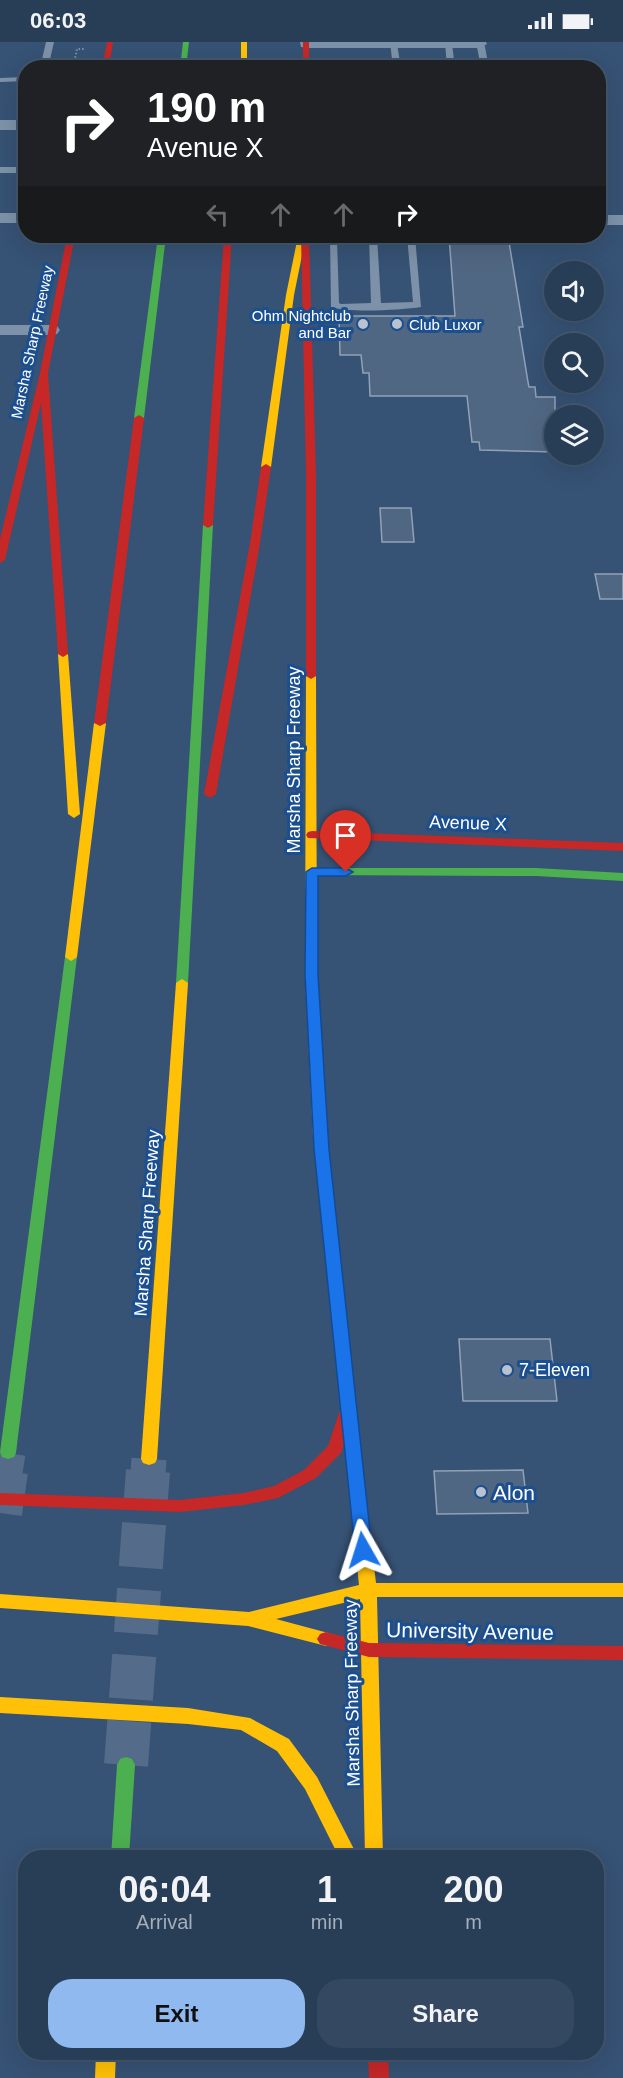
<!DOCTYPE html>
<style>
:root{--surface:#283e57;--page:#344961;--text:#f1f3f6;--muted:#a5aeba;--line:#44576d;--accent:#90b9f0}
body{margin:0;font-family:Helvetica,sans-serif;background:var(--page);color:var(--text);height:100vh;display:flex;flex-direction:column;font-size:22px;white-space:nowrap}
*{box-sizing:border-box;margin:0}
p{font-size:20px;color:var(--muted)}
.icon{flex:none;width:33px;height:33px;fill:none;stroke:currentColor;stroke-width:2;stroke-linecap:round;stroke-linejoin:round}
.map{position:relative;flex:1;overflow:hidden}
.sheet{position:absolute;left:18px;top:1808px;width:586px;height:210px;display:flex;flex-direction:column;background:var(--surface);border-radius:24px;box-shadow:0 6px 24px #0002,0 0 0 2px var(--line)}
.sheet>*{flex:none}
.guide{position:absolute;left:18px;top:18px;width:588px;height:183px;border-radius:24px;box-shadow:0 6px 24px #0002,0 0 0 2px var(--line);background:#202124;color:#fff;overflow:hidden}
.fabs{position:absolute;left:544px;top:219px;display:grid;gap:12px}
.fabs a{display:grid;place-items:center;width:60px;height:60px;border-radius:50%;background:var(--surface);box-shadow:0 6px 24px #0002,0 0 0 2px var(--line);font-size:30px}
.pin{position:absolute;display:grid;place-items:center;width:51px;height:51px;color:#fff;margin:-62px -26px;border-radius:50% 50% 50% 0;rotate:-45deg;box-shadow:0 0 6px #0007}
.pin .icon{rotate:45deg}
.me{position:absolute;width:66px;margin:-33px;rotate:354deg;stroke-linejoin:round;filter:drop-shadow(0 0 4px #0008)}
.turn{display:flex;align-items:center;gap:21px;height:126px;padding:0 30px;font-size:27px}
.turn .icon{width:78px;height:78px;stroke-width:2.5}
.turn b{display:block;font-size:42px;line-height:51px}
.lanes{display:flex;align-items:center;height:57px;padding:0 30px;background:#0003;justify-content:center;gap:30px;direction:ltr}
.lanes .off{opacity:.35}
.eta{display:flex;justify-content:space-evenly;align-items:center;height:102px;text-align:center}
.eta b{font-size:36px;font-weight:800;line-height:42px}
.button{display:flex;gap:12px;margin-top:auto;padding:12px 30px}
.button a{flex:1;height:69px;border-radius:24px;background:var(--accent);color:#111;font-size:24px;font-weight:800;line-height:69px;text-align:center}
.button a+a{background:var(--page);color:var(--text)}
.status{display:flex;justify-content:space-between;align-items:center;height:42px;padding:0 30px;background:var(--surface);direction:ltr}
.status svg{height:16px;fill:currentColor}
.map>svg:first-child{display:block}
.building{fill:#506783;stroke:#92a2b6;stroke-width:1.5}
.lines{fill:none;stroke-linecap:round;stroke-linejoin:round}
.highway-tunnel-far1{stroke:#546c89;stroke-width:35;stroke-dasharray:35 18;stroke-linecap:butt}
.highway-tunnel{stroke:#546c89;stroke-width:44;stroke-dasharray:44 22;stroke-linecap:butt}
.path{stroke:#7d92a8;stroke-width:2;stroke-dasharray:1.5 2;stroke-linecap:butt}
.lane{fill:#7d92a8;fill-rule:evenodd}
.street{fill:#7d92a8;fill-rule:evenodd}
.fast{fill:#4caf50;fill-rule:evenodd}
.slow{fill:#ffc107;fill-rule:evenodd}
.jam{fill:#c62828;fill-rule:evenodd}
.route{fill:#1a73e8;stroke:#114b97;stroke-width:1.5}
.poi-dot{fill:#b9c2ce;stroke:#1b4f8f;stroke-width:2}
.labels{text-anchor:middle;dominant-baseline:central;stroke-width:6;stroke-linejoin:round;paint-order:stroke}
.far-poi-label{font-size:15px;fill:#fff;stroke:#1b4f8f;text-anchor:end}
.far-street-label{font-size:15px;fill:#fff;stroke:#1b4f8f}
.street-label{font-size:18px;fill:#fff;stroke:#1b4f8f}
.poi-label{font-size:18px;fill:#fff;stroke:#1b4f8f;text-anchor:start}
.near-poi-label{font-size:21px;fill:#fff;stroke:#1b4f8f;text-anchor:start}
.near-street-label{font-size:21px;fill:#fff;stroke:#1b4f8f}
</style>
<div class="status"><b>06:03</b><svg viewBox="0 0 49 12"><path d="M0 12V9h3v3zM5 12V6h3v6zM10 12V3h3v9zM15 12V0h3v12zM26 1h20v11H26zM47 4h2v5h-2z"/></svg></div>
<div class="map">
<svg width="623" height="2036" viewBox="0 0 623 2036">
<rect width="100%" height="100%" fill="#365274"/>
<g class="building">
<path d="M449 194H508L523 285H519L528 340 529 345H535L536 355H555V410L480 408 479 400H472L467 354H370L369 331H363L361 313H340L339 274H455Z"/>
<path d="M380 466H411L414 500H382Z"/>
<path d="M595 532H623V557H600Z"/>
<path d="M459 1297H550L557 1359H463Z"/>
<path d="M523 1428 528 1471 437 1472 434 1429Z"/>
</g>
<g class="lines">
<g class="highway-tunnel-far1">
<path d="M5 1430 8 1411"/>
<path d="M148 1430 149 1417"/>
</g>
<g class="highway-tunnel">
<path d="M0 1471 6 1429"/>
<path d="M126 1723 148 1429"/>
</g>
<path class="path" d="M73 26 77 7H85"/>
<g class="lane">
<path d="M46 0H54L48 26H40Z"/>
<path d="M390 0 397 2 401 26H393Z"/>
<path d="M445 0 452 2 455 26H447Z"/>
<path d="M476 0H484L489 26H481Z"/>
<path d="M26 35V39L0 40V36Z"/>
<rect x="0" y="125" width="26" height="6"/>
<path d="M330 194H343L337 197 339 261 341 262 371 261 369 194H377L381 261 413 260 407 194H415L421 265C402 268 348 271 331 265Z"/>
</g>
<g class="street">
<path d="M300 0H486L487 2 480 6H306L301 5Z"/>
<rect x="0" y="78" width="26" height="10"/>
<rect x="0" y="171" width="26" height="10"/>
<rect x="598" y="173" width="25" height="10"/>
<path d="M0 283H51L57 284 60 288 57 292 51 293H0Z"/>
</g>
<g class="fast">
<path d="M183 0H189L186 26H180Z"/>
<path d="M302 0H308L309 2 304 3Z"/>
<path d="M158 194H166L144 376 139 379 134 376Z"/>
<path d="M208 480 213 483 188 941 182 945 176 941 203 483Z"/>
<path d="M312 826H536L623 831V839L536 834 308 833 306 830Z"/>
<path d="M71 911 77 915 16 1411 14 1415 8 1417 2 1415 0 1410 65 915Z"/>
<path d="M320 1090 327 1095 363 1428 361 1432 355 1434 349 1432 347 1428 313 1095Z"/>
<path d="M126 1715 132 1717 135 1723 129 1815H111L117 1723 120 1717Z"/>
</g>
<g class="slow">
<rect x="241" y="0" width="6" height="26"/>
<path d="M298 194H306L294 253 271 425 266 428 261 425 286 253Z"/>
<path d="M63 609 68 612 80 772 74 776 68 772 58 612Z"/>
<path d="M311 631 316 634 317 933 327 1095 320 1100 313 1095 305 933 306 634Z"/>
<path d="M100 678 106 681 77 915 71 919 65 915 94 681Z"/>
<path d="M182 937 188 941 157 1417 155 1421 149 1423 143 1421 141 1417 176 941Z"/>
<path d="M355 1422 361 1424 363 1428 376 1541H623V1555H377L383 1815H365L360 1557 276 1577 332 1592 335 1597 332 1602 326 1604 248 1584 0 1566V1552L249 1570 359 1543 347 1428 349 1424Z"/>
<path d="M0 1655 188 1666 250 1676 289 1697 317 1735 358 1815H339L305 1747 277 1709 241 1688 188 1682 0 1671Z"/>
<path d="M96 2010H116L115 2036H95Z"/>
</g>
<g class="jam">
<path d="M107 0H113L109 26H102Z"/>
<rect x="303" y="0" width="6" height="26"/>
<path d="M67 194H75L48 331 68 612 63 615 58 612 41 361 5 518 0 521V497L40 331Z"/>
<path d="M224 194H232L213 483 208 486 203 483Z"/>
<path d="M301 194H309L316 432V634L311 637 306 634V432Z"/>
<path d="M139 373 144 376 106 681 100 684 94 681 134 376Z"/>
<path d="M266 422 271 425 260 501 216 752 210 756 204 752 250 501 261 425Z"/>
<path d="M312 789 623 801V809L308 796 306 793 308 790Z"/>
<path d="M347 1365 353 1367 355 1371 341 1411 316 1436 278 1456 244 1463 180 1470 0 1463V1451L180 1458 244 1451 274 1444 304 1428 328 1404 339 1371 341 1367Z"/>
<path d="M326 1590 369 1601 623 1604V1618L369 1615 320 1602 317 1597 320 1592Z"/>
<path d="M368 2010H388L389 2036H369Z"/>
</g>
</g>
<path class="route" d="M312 826H346L353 830 346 834H318V933L329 1107 372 1508 369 1513 363 1515 357 1513 355 1508 314 1107 305 933 306 830Z"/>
<g class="poi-dot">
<circle cx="363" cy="282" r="6"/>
<circle cx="397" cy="282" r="6"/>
<circle cx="507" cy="1328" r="6"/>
<circle cx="481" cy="1450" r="6"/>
</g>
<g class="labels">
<g class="far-poi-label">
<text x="351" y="273">Ohm Nightclub<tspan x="351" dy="17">and Bar</tspan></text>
<text x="409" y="282" text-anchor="start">Club Luxor</text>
</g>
<g class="far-street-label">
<text transform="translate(32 300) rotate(-78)">Marsha Sharp Freeway</text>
</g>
<g class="street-label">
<text transform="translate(294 718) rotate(-90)">Marsha Sharp Freeway</text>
<text transform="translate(468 781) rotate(2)">Avenue X</text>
<text transform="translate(147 1181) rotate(-86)">Marsha Sharp Freeway</text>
<text transform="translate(352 1651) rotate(-91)">Marsha Sharp Freeway</text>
</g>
<g class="poi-label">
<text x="519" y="1328">7-Eleven</text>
</g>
<g class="near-poi-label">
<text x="493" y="1450">Alon</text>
</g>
<g class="near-street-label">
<text transform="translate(470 1589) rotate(1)">University Avenue</text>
</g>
</g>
</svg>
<div class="fabs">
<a><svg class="icon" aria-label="sound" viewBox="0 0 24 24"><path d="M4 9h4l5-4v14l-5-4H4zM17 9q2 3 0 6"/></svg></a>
<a><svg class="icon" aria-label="search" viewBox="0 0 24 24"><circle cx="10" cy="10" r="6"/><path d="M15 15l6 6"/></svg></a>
<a><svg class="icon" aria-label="layers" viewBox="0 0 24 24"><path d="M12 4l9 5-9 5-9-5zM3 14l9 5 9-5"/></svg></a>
</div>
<div class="pin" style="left:346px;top:830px;background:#d93025"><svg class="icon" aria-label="arrive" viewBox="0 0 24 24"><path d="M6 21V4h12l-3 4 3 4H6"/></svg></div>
<svg class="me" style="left:363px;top:1508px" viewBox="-20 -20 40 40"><path d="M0-17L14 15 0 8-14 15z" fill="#1a73e8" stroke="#fff" stroke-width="4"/></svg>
<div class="guide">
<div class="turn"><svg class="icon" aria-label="right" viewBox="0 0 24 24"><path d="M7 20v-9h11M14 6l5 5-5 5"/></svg><div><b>190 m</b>Avenue X</div></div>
<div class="lanes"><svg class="icon off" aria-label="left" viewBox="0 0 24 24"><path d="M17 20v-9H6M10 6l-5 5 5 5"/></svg><svg class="icon off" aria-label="ahead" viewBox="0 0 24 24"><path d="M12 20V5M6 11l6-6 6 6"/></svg><svg class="icon off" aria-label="ahead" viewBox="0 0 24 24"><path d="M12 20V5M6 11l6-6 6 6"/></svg><svg class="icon" aria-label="right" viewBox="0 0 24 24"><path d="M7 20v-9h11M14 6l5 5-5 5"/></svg></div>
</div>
<section class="sheet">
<div class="eta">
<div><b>06:04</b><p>Arrival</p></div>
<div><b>1</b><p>min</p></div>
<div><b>200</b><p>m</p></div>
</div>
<div class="button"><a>Exit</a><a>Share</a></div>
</section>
</div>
